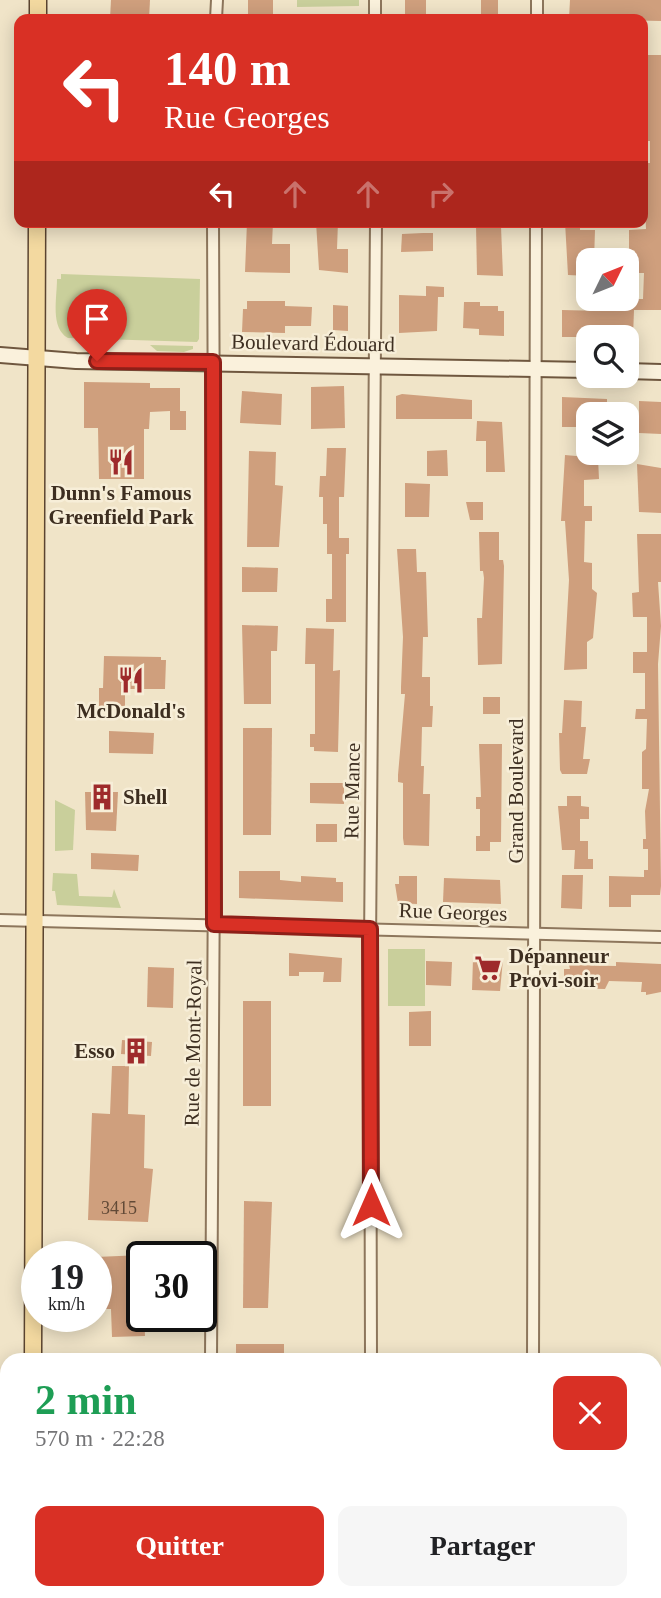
<!DOCTYPE html>
<html lang="fr">
<meta charset="utf-8">
<style>
:root{--surface:#fff;--page:#f6f6f6;--text:#202124;--muted:#757577;--accent:#d93025}
body{margin:0;font-family:Georgia,serif;background:var(--page);color:var(--text);height:100vh;display:flex;flex-direction:column;font-size:26px;white-space:nowrap}
*{box-sizing:border-box;margin:0}
p{font-size:23px;color:var(--muted)}
.icon{flex:none;width:38px;height:38px;fill:none;stroke:currentColor;stroke-width:2;stroke-linecap:round;stroke-linejoin:round}
.map{position:relative;flex:1;overflow:hidden}
.panel{position:absolute;left:0px;top:1353px;width:662px;height:247px;display:flex;flex-direction:column;background:var(--surface);border-radius:21px 21px 0 0;box-shadow:0 4px 18px #0003}
.panel>*{flex:none}
.banner{position:absolute;left:14px;top:14px;width:634px;height:214px;border-radius:14px;box-shadow:0 4px 18px #0003;background:#d93025;color:#fff;overflow:hidden}
.needle{width:46px;rotate:47deg}
.fabs{position:absolute;left:576px;top:248px;display:grid;gap:14px}
.fabs a{display:grid;place-items:center;width:63px;height:63px;border-radius:14px;background:var(--surface);box-shadow:0 4px 18px #0003;font-size:35px}
.speed{position:absolute;left:21px;top:1241px;display:flex;gap:14px;font-size:35px;font-weight:700;text-align:center}
.speed>*{display:grid;place-content:center;width:91px;height:91px;border-radius:50%;background:var(--surface);box-shadow:0 4px 18px #0003;line-height:1}
.speed small{font-size:18px;font-weight:400}
.speed .limit{border:4px solid #111;border-radius:10px;background:#fff;color:#111}
.pin{position:absolute;display:grid;place-items:center;width:60px;height:60px;color:#fff;margin:-72px -30px;border-radius:50% 50% 50% 0;rotate:-45deg;box-shadow:0 0 7px #0007}
.pin .icon{rotate:45deg}
.me{position:absolute;width:77px;margin:-38px;rotate:0deg;stroke-linejoin:round;filter:drop-shadow(0 0 5px #0008)}
.turn{display:flex;align-items:center;gap:24px;height:147px;padding:0 35px;font-size:32px}
.turn .icon{width:91px;height:91px;stroke-width:2.5}
.turn b{display:block;font-size:49px;line-height:60px}
.lanes{display:flex;align-items:center;height:66px;padding:0 35px;background:#0003;justify-content:center;gap:35px;direction:ltr}
.lanes .off{opacity:.35}
.round{display:grid;place-items:center;flex:none;width:74px;height:74px;border-radius:14px;background:var(--page)}
.head{display:flex;align-items:center;justify-content:space-between;height:119px;padding:0 35px}
h1{font-size:42px;font-weight:700;line-height:52px;color:#1e9e55}
.primary-button{display:flex;gap:14px;margin-top:auto;padding:14px 35px}
.primary-button a{flex:1;height:80px;border-radius:14px;background:var(--accent);color:#fff;font-size:28px;font-weight:700;line-height:80px;text-align:center}
.primary-button a+a{background:var(--page);color:var(--text)}
.map>svg:first-child{display:block}
.green{fill:#c9cf9b}
.building{fill:#cf9f7d}
.lines{fill:none;stroke-linecap:round;stroke-linejoin:round}
.street-casing{stroke:#8d765c;stroke-width:14}
.secondary-casing{stroke:#6f573f;stroke-width:18}
.primary-casing{stroke:#5b4430;stroke-width:19}
.street{stroke:#faf1dc;stroke-width:10}
.secondary{stroke:#faf1dc;stroke-width:14}
.primary{stroke:#f3d9a0;stroke-width:16}
.route-casing{stroke:#8d1f18;stroke-width:18}
.route{stroke:#d93025;stroke-width:12}
.labels{text-anchor:middle;dominant-baseline:central;stroke-width:5;stroke-linejoin:round;paint-order:stroke}
.number-label{font-size:18px;fill:#624a37}
.street-label{font-size:21px;fill:#3d2e20;stroke:#f7eed8}
.poi-label{font-size:21px;font-weight:bold;fill:#3d2e20;stroke:#f7eed8}
</style>
<div class="map">
<svg width="661" height="1598" viewBox="0 0 661 1598">
<rect width="100%" height="100%" fill="#f0e4c8"/>
<g class="green">
<path d="M297 0H359V6L297 7Z"/>
<path d="M61 274 200 279 199 339 197 342 68 338C50 328 57 298 57 279H61Z"/>
<path d="M150 345 193 346V349L184 352 157 351Z"/>
<path d="M55 800 75 810 73 850 55 851Z"/>
<path d="M53 873 77 874 79 896 112 897 114 889 121 908 57 905 55 891H52Z"/>
<rect x="388" y="949" width="37" height="57"/>
</g>
<g class="building">
<path d="M111 0H150L149 19H110Z"/>
<rect x="248" y="0" width="25" height="19"/>
<rect x="405" y="0" width="21" height="19"/>
<rect x="481" y="0" width="17" height="19"/>
<path d="M570 0H661V21L569 19Z"/>
<path d="M642 55H661V310H634L633 337H562V310L601 311V299H643L644 273H639V265H635V251L629 249V230L646 229 644 180 646 163H650V141H645L643 136 646 88H642Z"/>
<path d="M247 222H273L272 244H290V273L245 272Z"/>
<path d="M316 222H338L337 249H348V273L319 270Z"/>
<path d="M565 222H580V230H595L594 261H588V276L568 275Z"/>
<path d="M476 225 501 226 503 276 477 275Z"/>
<path d="M423 233H433V251L401 252 402 234Z"/>
<path d="M426 286 444 287V297H438L437 331 399 333V295L426 296Z"/>
<path d="M247 301H285V306L312 307 311 326H285V333L242 332 243 309H247Z"/>
<path d="M464 302H480V306H498V311H504V336L479 335V329L463 328Z"/>
<path d="M333 305 348 306V331L333 330Z"/>
<path d="M84 382 150 383V388H180V411H186V430H170V411L150 412 149 429H144V479H99L98 428H84Z"/>
<path d="M344 386 345 428 311 429V387Z"/>
<path d="M242 391 282 394 281 425 240 423Z"/>
<path d="M402 394 472 400V419H396V396Z"/>
<path d="M562 397 607 399V415H588V427H562Z"/>
<path d="M639 401 661 402V434L639 433Z"/>
<path d="M477 421 502 422 505 472H486V441H476Z"/>
<path d="M327 448H346L344 497H339V538H349V554H346V622H326V599H332V554H327V524H323V497H319L320 476H326Z"/>
<path d="M447 450 448 476H427V451Z"/>
<path d="M249 451 276 452 275 485 283 486 279 547H247Z"/>
<path d="M565 455 598 458 599 479 584 480V506H592V521H585L584 562 592 563V589L597 593 593 638 587 642V669L564 670 569 580 565 521H561Z"/>
<path d="M637 464 661 468V513L639 512Z"/>
<path d="M405 483 430 484 429 517H405Z"/>
<path d="M466 502H483V520H470Z"/>
<path d="M479 532H499V560H503L504 566 502 664 478 665 477 618H482L484 578 483 571H480Z"/>
<path d="M637 534H661V582H658L661 626 658 664 661 886 660 895H631V907H609V876L644 877V870H648V849H643V839H646L645 811 649 789H642V752L646 749 647 719H635L636 709H645V673H633V652H647V617H633L632 593 639 592Z"/>
<path d="M397 549H416L417 572H426L428 637H423L422 677H430V706H433L432 727H422L421 766H424L423 794H430L429 846 404 845 403 838V783L398 782V775L405 694H401V687L403 637Z"/>
<path d="M242 567 278 568 277 592H242Z"/>
<path d="M242 625 278 626 277 651H271V704H244Z"/>
<path d="M306 628 334 629 333 671 340 670 338 752 314 751V747H310V734H315V664H305Z"/>
<path d="M104 656 161 657V660H166L165 689H125V706H99V688H103Z"/>
<rect x="483" y="697" width="17" height="17"/>
<path d="M564 700 582 701 581 727H586L583 759H590L587 774H562L560 770 559 733H562Z"/>
<path d="M243 728H272L271 835H243Z"/>
<path d="M109 731 154 733 153 754 109 753Z"/>
<path d="M479 744H502L501 842H490V851H476V836H480V809H476V797H481Z"/>
<path d="M310 783H344V804L310 803Z"/>
<path d="M85 792H118L116 831 86 830Z"/>
<path d="M567 796H581V806L589 807V819H580V841H588V859H593V869H574L575 850H562L558 806H567Z"/>
<rect x="316" y="824" width="21" height="18"/>
<path d="M91 853 139 855 138 871 91 869Z"/>
<path d="M239 871H280V880L301 882V876L336 878V882H343V902L239 898Z"/>
<path d="M562 875H583L582 909 561 908Z"/>
<path d="M399 876H417V904L398 903 395 884H399Z"/>
<path d="M444 878 500 880 501 904 443 902Z"/>
<path d="M289 953 342 958 341 982H323L324 972H299V976H289Z"/>
<path d="M473 958 503 959 500 991 472 990Z"/>
<path d="M426 961 452 962 451 986 426 985Z"/>
<path d="M616 962 661 964V992L646 995V992H641L642 982 609 981 605 989 564 988V969H570L569 965 616 966Z"/>
<path d="M148 967 174 968 173 1008 147 1007Z"/>
<rect x="243" y="1001" width="28" height="105"/>
<path d="M431 1011V1046H409V1012Z"/>
<path d="M122 1040 152 1042 151 1056 121 1054Z"/>
<path d="M112 1066H129L128 1114 145 1115 144 1168 153 1169 148 1222 88 1220 92 1113 110 1114Z"/>
<path d="M244 1201 272 1202 268 1308H243Z"/>
<path d="M142 1255 145 1336 112 1337 111 1309H98L96 1257Z"/>
<rect x="236" y="1344" width="48" height="16"/>
</g>
<g class="lines">
<g class="street-casing">
<g id="street">
<path d="M375 0V19"/>
<path d="M216 19 217 0"/>
<path d="M537 19V0"/>
<path d="M0 920 661 937"/>
<path d="M211 1360 215 705 213 222"/>
<path d="M371 1360 370 945 376 222"/>
<path d="M533 1360 536 222"/>
<path d="M654 1498H661"/>
<path d="M211 1592V1598"/>
<path d="M371 1598V1592"/>
<path d="M533 1598V1592"/>
</g>
</g>
<g class="secondary-casing">
<g id="secondary">
<path d="M0 355 76 361 588 370"/>
<path d="M626 371 661 372"/>
</g>
</g>
<g class="primary-casing">
<g id="primary">
<path d="M38 0V19"/>
<path d="M33 1360 37 222"/>
<path d="M33 1598V1592"/>
</g>
</g>
<use href="#street" class="street"/>
<use href="#secondary" class="secondary"/>
<use href="#primary" class="primary"/>
</g>
<g class="lines">
<g class="route-casing">
<path id="route" d="M97 361 213 362 214 924 370 929 371 1205"/>
</g>
<use href="#route" class="route"/>
</g>
<defs>
<g id="restaurant-bare" transform="scale(2.1)"><path d="M-5-6h1v4h1v-4h1v4h1v-4h1v5L-1.5 .5V6h-2V.5L-5-1ZM5-6V6H3V1.5H1.5Q1.5-4 5-6Z" fill="#9e2a2b" stroke="#f7eed8" stroke-width="2.5" paint-order="stroke"/></g>
<g id="building-bare" transform="scale(2.1)"><path d="M-4-6H4V6H1V3H-1V6H-4ZM-2.5-4.3h1.7v1.8h-1.7ZM.8-4.3h1.7v1.8H.8ZM-2.5-1h1.7V.8h-1.7ZM.8-1h1.7V.8H.8Z" fill="#9e2a2b" stroke="#f7eed8" stroke-width="2.5" paint-order="stroke"/></g>
<g id="supermarket-bare" transform="scale(2.1)"><path d="M-6-5.5h2.5l.6 2H6L4.5 2H-2.5L-4.4-4H-6ZM-1.5 3.2a1.3 1.3 0 1 0 .1 0ZM3 3.2a1.3 1.3 0 1 0 .1 0Z" fill="#9e2a2b" stroke="#f7eed8" stroke-width="2.5" paint-order="stroke"/></g>
</defs>
<g fill-rule="evenodd">
<use href="#restaurant-bare" x="121" y="462"/>
<use href="#restaurant-bare" x="131" y="680"/>
<use href="#building-bare" x="102" y="797"/>
<use href="#supermarket-bare" x="488" y="968"/>
<use href="#building-bare" x="136" y="1051"/>
</g>
<g class="labels">
<g class="number-label">
<text x="119" y="1208">3415</text>
</g>
<g class="street-label">
<text transform="translate(313 343) rotate(1)">Boulevard Édouard</text>
<text transform="translate(352 791) rotate(-89)">Rue Mance</text>
<text transform="translate(516 791) rotate(-90)">Grand Boulevard</text>
<text transform="translate(453 912) rotate(2)">Rue Georges</text>
<text transform="translate(193 1043) rotate(-89)">Rue de Mont-Royal</text>
</g>
<g class="poi-label">
<text x="121" y="493">Dunn's Famous<tspan x="121" dy="24">Greenfield Park</tspan></text>
<text x="131" y="711">McDonald's</text>
<text x="123" y="797" text-anchor="start">Shell</text>
<text x="509" y="956" text-anchor="start">Dépanneur<tspan x="509" dy="24">Provi-soir</tspan></text>
<text x="115" y="1051" text-anchor="end">Esso</text>
</g>
</g>
</svg>
<div class="fabs">
<a><svg class="needle" viewBox="-14 -14 28 28"><path d="M0-13l5 13h-10z" fill="#e53935"/><path d="M0 13l5-13h-10z" fill="#757577"/></svg></a>
<a><svg class="icon" aria-label="search" viewBox="0 0 24 24"><circle cx="10" cy="10" r="6"/><path d="M15 15l6 6"/></svg></a>
<a><svg class="icon" aria-label="layers" viewBox="0 0 24 24"><path d="M12 4l9 5-9 5-9-5zM3 14l9 5 9-5"/></svg></a>
</div>
<div class="speed"><div>19<small>km/h</small></div><div class="limit">30</div></div>
<div class="pin" style="left:97px;top:361px;background:#d93025"><svg class="icon" aria-label="arrive" viewBox="0 0 24 24"><path d="M6 21V4h12l-3 4 3 4H6"/></svg></div>
<svg class="me" style="left:371px;top:1205px" viewBox="-20 -20 40 40"><path d="M0-17L14 15 0 8-14 15z" fill="#d93025" stroke="#fff" stroke-width="4"/></svg>
<div class="banner">
<div class="turn"><svg class="icon" aria-label="left" viewBox="0 0 24 24"><path d="M17 20v-9H6M10 6l-5 5 5 5"/></svg><div><b>140 m</b>Rue Georges</div></div>
<div class="lanes"><svg class="icon" aria-label="left" viewBox="0 0 24 24"><path d="M17 20v-9H6M10 6l-5 5 5 5"/></svg><svg class="icon off" aria-label="ahead" viewBox="0 0 24 24"><path d="M12 20V5M6 11l6-6 6 6"/></svg><svg class="icon off" aria-label="ahead" viewBox="0 0 24 24"><path d="M12 20V5M6 11l6-6 6 6"/></svg><svg class="icon off" aria-label="right" viewBox="0 0 24 24"><path d="M7 20v-9h11M14 6l5 5-5 5"/></svg></div>
</div>
<section class="panel">
<div class="head"><div><h1>2 min</h1><p>570 m · 22:28</p></div><a class="round" style="background:#d93025;color:#fff"><svg class="icon" aria-label="close" viewBox="0 0 24 24"><path d="M6 6l12 12M18 6L6 18"/></svg></a></div>
<div class="primary-button"><a>Quitter</a><a>Partager</a></div>
</section>
</div>
